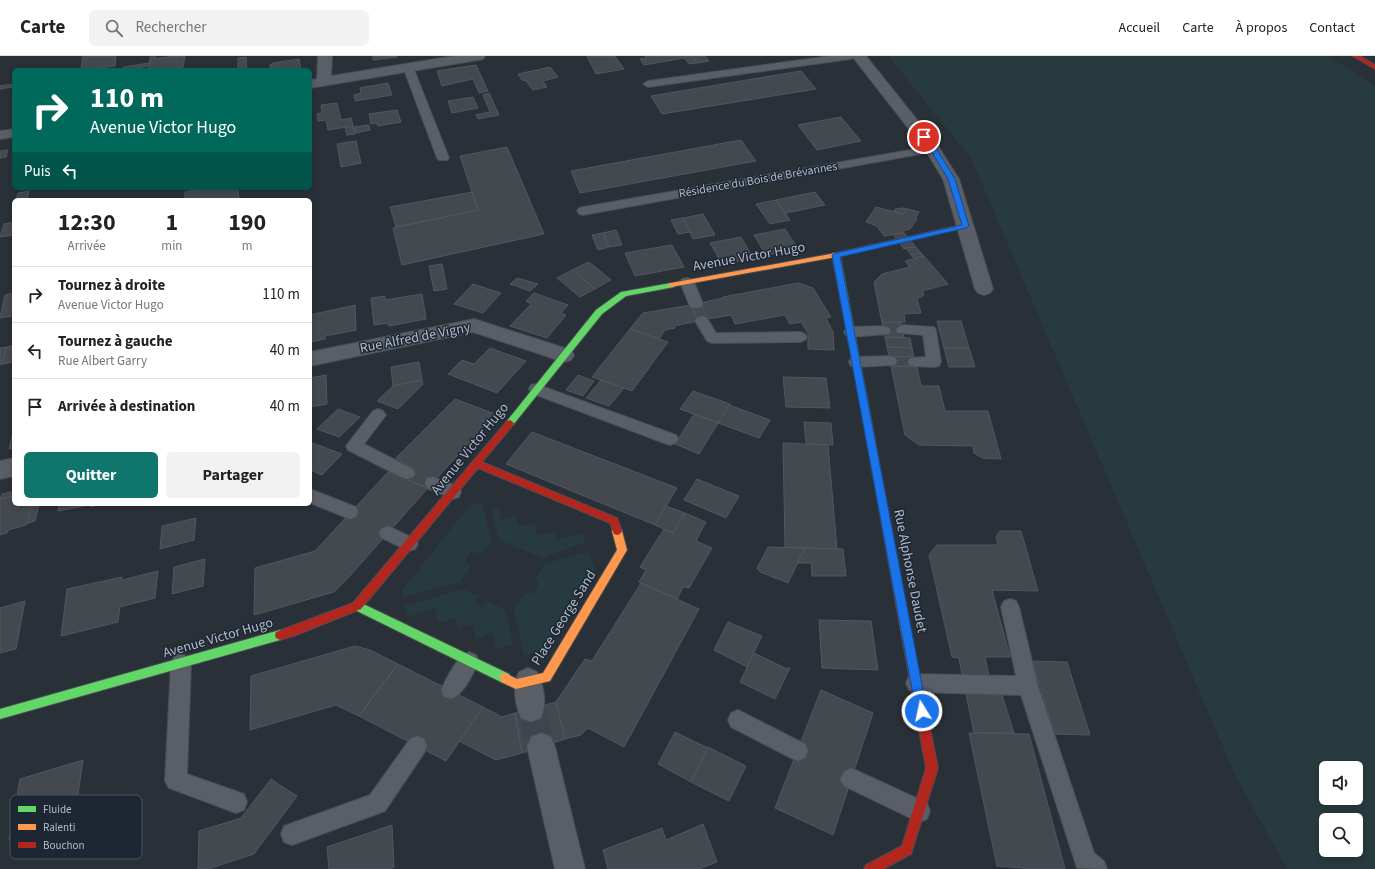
<!DOCTYPE html>
<html lang="fr">
<meta charset="utf-8">
<style>
:root{--surface:#fff;--page:#f2f2f2;--text:#222;--muted:#767676;--line:#e0e0e0;--accent:#0f766e}
body{margin:0;font-family:"Source Sans 3",sans-serif;background:var(--page);color:var(--text);height:100vh;display:flex;flex-direction:column;font-size:15px;white-space:nowrap}
*{box-sizing:border-box;margin:0}
p{font-size:13px;color:var(--muted)}
.icon{flex:none;width:22px;height:22px;fill:none;stroke:currentColor;stroke-width:2;stroke-linecap:round;stroke-linejoin:round}
.map{position:relative;flex:1;overflow:hidden}
.details{position:absolute;left:12px;top:142px;width:300px;height:308px;display:flex;flex-direction:column;background:var(--surface);border-radius:6px;box-shadow:0 2px 6px #0003}
.details>*{flex:none}
.hud{position:absolute;left:12px;top:12px;width:300px;height:122px;border-radius:6px;box-shadow:0 2px 6px #0003;background:#00695c;color:#fff;overflow:hidden}
.buttons{position:absolute;left:1319px;top:705px;display:grid;gap:8px}
.buttons a{display:grid;place-items:center;width:44px;height:44px;border-radius:6px;background:var(--surface);box-shadow:0 2px 6px #0003;font-size:20px}
.pin{position:absolute;display:grid;place-items:center;width:34px;height:34px;color:#fff;margin:-17px;border:2px solid #fff;border-radius:50%;box-shadow:0 1px 4px #0007}
.me{position:absolute;width:44px;margin:-22px;rotate:350deg;stroke-linejoin:round;filter:drop-shadow(0 0 3px #0008)}
.turn{display:flex;align-items:center;gap:14px;height:84px;padding:0 12px;font-size:18px}
.turn .icon{width:52px;height:52px;stroke-width:2.5}
.turn b{display:block;font-size:28px;line-height:34px}
.then{display:flex;align-items:center;height:38px;padding:0 12px;background:#0003;gap:8px;font-size:15px}
.eta{display:flex;justify-content:space-evenly;align-items:center;height:68px;text-align:center}
.eta b{font-size:24px;font-weight:700;line-height:28px}
.button{display:flex;gap:8px;margin-top:auto;padding:8px 12px}
.button a{flex:1;height:46px;border-radius:6px;background:var(--accent);color:#fff;font-size:16px;font-weight:700;line-height:46px;text-align:center}
.button a+a{background:var(--page);color:var(--text)}
ul{padding:0;list-style:none}
li{display:flex;align-items:center;gap:12px;height:56px;padding:0 12px;border-top:1px solid var(--line)}
li div{flex:1}
li b{display:block;font-size:15px}
li em{font-style:normal}
header{display:flex;align-items:center;gap:24px;box-sizing:border-box;height:56px;padding:0 20px;background:var(--surface);border-bottom:1px solid var(--line)}
header strong{font-size:19px}
nav{display:flex;gap:22px;margin-inline-start:auto;font-size:14px}
.search{width:280px;height:36px;background:var(--page);display:flex;align-items:center;gap:10px;box-sizing:border-box;padding:0 14px;border-radius:6px;color:var(--muted);font-size:15px}
.map>svg:first-child{display:block}
.green{fill:#273a3e;fill-rule:evenodd}
.building{fill:#444950;stroke:#52575f}
.lines{fill:none;stroke-linecap:round;stroke-linejoin:round}
.street-tunnel{stroke:#3f454e;stroke-width:28;stroke-dasharray:28 14;stroke-linecap:butt}
.lane-casing{stroke:#484c53;stroke-width:2}
.street-casing{stroke:#484c53;stroke-width:2}
.fast-casing{stroke:#484c53;stroke-width:2}
.slow-casing{stroke:#484c53;stroke-width:2}
.jam-casing{stroke:#484c53;stroke-width:2}
.lane{fill:#5a5e66;fill-rule:evenodd}
.street{fill:#5a5e66;fill-rule:evenodd}
.fast{fill:#63d668;fill-rule:evenodd}
.slow{fill:#ff974d;fill-rule:evenodd}
.jam{fill:#b3261e;fill-rule:evenodd}
.route{fill:#1a73e8;stroke:#114b97}
.labels{text-anchor:middle;dominant-baseline:central;stroke-width:3;stroke-linejoin:round;paint-order:stroke}
.far-street-label{font-size:12px;fill:#b4bcc9;stroke:#1d2633}
.street-label{font-size:14px;fill:#b4bcc9;stroke:#1d2633}
.key{fill:#1d2633;stroke:#4a5360;stroke-width:1}
.key-label{font-size:11px;fill:#b4bcc9}
</style>
<header>
<strong>Carte</strong>
<div class="search"><svg class="icon" aria-label="search" viewBox="0 0 24 24"><circle cx="10" cy="10" r="6"/><path d="M15 15l6 6"/></svg>Rechercher</div>
<nav><a>Accueil</a><a>Carte</a><a>À propos</a><a>Contact</a></nav>
</header>
<div class="map">
<svg width="1375" height="813" viewBox="0 0 1375 813">
<rect width="100%" height="100%" fill="#2a3038"/>
<g class="green">
<path d="M888 0H1328L1375 30V813H1287L1235 719 971 102ZM1326 712H1356V742H1326ZM1326 764H1356V794H1326Z"/>
<path d="M482 447 491 485 481 498 473 496 467 500 465 507 470 511 460 526 404 541 401 536 470 449Z"/>
<path d="M499 452 501 464 516 459 518 470 535 467 537 479 553 476 557 484 583 477 585 486 543 502 499 484 492 454Z"/>
<path d="M589 495 595 513 541 596 524 599 514 553 525 537H534L539 527 535 523 545 508Z"/>
<path d="M463 533 478 540 476 544 478 549 482 551 489 546 506 554 513 588 496 593 493 577 476 583 473 568 458 572 456 562 438 567 435 552 407 561 405 550Z"/>
</g>
<g class="building">
<path d="M83 0H116L115 10 81 14Z"/>
<path d="M174 0H185L183 11 163 14H149L150 1H156L155 3Z"/>
<path d="M373 0H396L397 1 373 4Z"/>
<path d="M587 0H615L624 13 596 18Z"/>
<path d="M645 0H692L697 7 689 8 684 2 644 9 640 3 646 2Z"/>
<path d="M692 0H705L709 5 697 7Z"/>
<path d="M246 1 247 13 250 14H238V2Z"/>
<path d="M299 3 301 13 273 14V11L270 12V9L273 7Z"/>
<path d="M150 7V10L123 14V11Z"/>
<path d="M476 9 488 35 479 37 473 23 442 30 437 15Z"/>
<path d="M550 11 558 21 543 25 547 31 533 34 526 25 522 24 518 18Z"/>
<path d="M801 15 816 33 662 58 651 40Z"/>
<path d="M388 27 392 39 355 45 354 39 361 37 360 32Z"/>
<path d="M13 28 12 31 0 33V30Z"/>
<path d="M489 37 499 59 478 63 476 59 490 56 483 39Z"/>
<path d="M473 41 478 52 452 57 448 45Z"/>
<path d="M337 47 341 64 351 62 353 70 328 74 326 64 318 65 317 58 322 57 321 49Z"/>
<path d="M397 54 401 66 378 70 377 67 371 68 369 58Z"/>
<path d="M841 61 861 85 817 94 798 69Z"/>
<path d="M369 69 370 74 356 77 354 71Z"/>
<path d="M353 70 355 78 347 79 345 71Z"/>
<path d="M741 84 756 105 580 137 571 115Z"/>
<path d="M356 85 361 107 341 111 337 88Z"/>
<path d="M507 91 544 178 402 209 393 172 478 154 460 100Z"/>
<path d="M8 94 6 101 0 102V95Z"/>
<path d="M207 132H238L239 144H185V136Z"/>
<path d="M29 135 27 144H16L18 137Z"/>
<path d="M472 136 478 154 396 171 390 151Z"/>
<path d="M815 136 825 149 786 157 776 144Z"/>
<path d="M776 144 790 164 770 168 756 148Z"/>
<path d="M876 151 903 158 908 153 919 156 916 162 917 163 910 173 903 175 904 177 884 180 877 170 866 166Z"/>
<path d="M903 152 908 153 903 158 894 155 895 153Z"/>
<path d="M703 158 715 179 693 183 683 162Z"/>
<path d="M683 162 690 176 678 178 671 164Z"/>
<path d="M14 166V179L0 181 4 168Z"/>
<path d="M785 173 798 193 766 199 754 179Z"/>
<path d="M616 174 622 189 609 191 603 177Z"/>
<path d="M603 177 609 191 598 194 592 179Z"/>
<path d="M904 177 916 191 904 193 893 178Z"/>
<path d="M741 181 753 202 722 208 710 187Z"/>
<path d="M672 189 684 211 635 220 625 197Z"/>
<path d="M916 191 921 197 911 199 906 192Z"/>
<path d="M921 197 924 200 914 202 911 199Z"/>
<path d="M924 200 948 228 922 235 924 239 917 243 921 257 904 258 905 266 882 267 874 226 882 218 910 211 905 205Z"/>
<path d="M589 206 611 224 595 233 572 214Z"/>
<path d="M442 208 447 233 434 235 429 210Z"/>
<path d="M572 214 595 233 580 241 557 222Z"/>
<path d="M517 222 538 228 530 235 510 228Z"/>
<path d="M798 227 813 232 831 261 826 262 833 276 834 294 808 293V277L801 266 790 268 785 259 735 268 731 259 708 263 700 247 723 242V241Z"/>
<path d="M473 228 501 237 483 257 454 248Z"/>
<path d="M14 237V260L0 262 5 239Z"/>
<path d="M534 237 568 249 561 257 566 259 547 282 510 270 531 248 526 245Z"/>
<path d="M422 238 426 263 389 270 387 267 374 269 371 242 385 240V244Z"/>
<path d="M700 247 708 263 698 265 691 249Z"/>
<path d="M355 249 356 274 325 280V283L310 286V259Z"/>
<path d="M691 249 698 265 674 270 675 272 665 274 659 283 630 273 643 257Z"/>
<path d="M937 265H961L969 292H944Z"/>
<path d="M901 266 904 282 885 281 882 267Z"/>
<path d="M630 273 668 286 632 335 592 321Z"/>
<path d="M885 281 910 282 912 292 887 291Z"/>
<path d="M14 289V306L2 308 7 291Z"/>
<path d="M7 291 2 308 0 309V292Z"/>
<path d="M887 291 912 292 914 301 889 300Z"/>
<path d="M490 292 526 305 497 337 448 318 462 304 474 308Z"/>
<path d="M944 292H969L975 311H949Z"/>
<path d="M889 300 914 301 917 311 891 310Z"/>
<path d="M419 306 422 324 393 330 391 311Z"/>
<path d="M891 310 917 311 921 330H939L945 355H988L1001 403 982 402 974 397 973 390 919 389 905 379Z"/>
<path d="M326 319 327 348 310 351V322Z"/>
<path d="M578 319 594 325 583 340 566 334Z"/>
<path d="M783 321 826 322 830 352 786 351Z"/>
<path d="M422 324 423 328 398 353 377 345 393 330Z"/>
<path d="M601 324 624 332 609 350 586 342Z"/>
<path d="M693 335 730 348 718 367 680 353Z"/>
<path d="M455 343 495 358 428 432 401 422 412 411 396 402Z"/>
<path d="M729 349 770 364 759 382 718 367Z"/>
<path d="M338 353 360 361 339 381 317 373Z"/>
<path d="M694 358 718 367 699 398 675 388Z"/>
<path d="M804 366 831 367 833 389 806 388Z"/>
<path d="M14 373V392L9 393Z"/>
<path d="M532 376 677 432 655 469 506 408Z"/>
<path d="M310 386 342 398 322 419 310 414Z"/>
<path d="M783 387 828 389 837 493 785 491Z"/>
<path d="M388 416 428 432 347 523 334 536 254 559 255 512 315 495Z"/>
<path d="M697 423 739 440 726 462 684 444Z"/>
<path d="M14 435V440L0 443 2 438Z"/>
<path d="M14 440V448H31L28 467 26 469 8 474 7 477 0 479V443Z"/>
<path d="M39 448 35 465 28 467 31 449Z"/>
<path d="M59 448H102L90 451V449L58 455Z"/>
<path d="M666 450 685 457 673 477 655 469Z"/>
<path d="M685 457 706 466 696 485 712 492 689 532 683 531 677 543 639 526 646 514 640 511 664 473 673 477Z"/>
<path d="M196 462 194 484 160 493 162 470Z"/>
<path d="M1000 475H1021L1038 535 992 534 1010 601H985L989 620 962 619 959 602 952 601 929 499 937 489H998L996 481Z"/>
<path d="M768 491 805 492 788 527 760 516 757 512Z"/>
<path d="M805 492 843 493 846 520H812L811 507H797Z"/>
<path d="M205 503 203 530 172 538 174 511Z"/>
<path d="M158 515 155 542 120 551 118 566 61 580 67 533 122 521V524Z"/>
<path d="M641 527 699 553 624 691 588 672 581 679 565 683 556 646 585 603 592 605Z"/>
<path d="M25 545 16 593 0 597V552Z"/>
<path d="M819 564 871 565 878 614 822 612Z"/>
<path d="M728 566 762 580 747 611 714 594Z"/>
<path d="M355 590 370 594 398 608 359 660 336 649 250 674 251 620Z"/>
<path d="M754 597 785 612H790L775 643 740 626Z"/>
<path d="M1032 605 1067 606 1090 679 1055 678Z"/>
<path d="M398 608 483 651 446 705 359 660Z"/>
<path d="M821 634 873 657 833 779 775 752Z"/>
<path d="M966 638 1002 639 1014 677H974Z"/>
<path d="M556 646 565 683 522 697 515 657Z"/>
<path d="M483 651 502 661 515 657 522 697 496 704 459 685Z"/>
<path d="M675 676 708 692 691 726 658 708Z"/>
<path d="M969 677 1029 678 1065 813H1024V812L997 810Z"/>
<path d="M708 691 746 710 729 745 691 726Z"/>
<path d="M83 704 74 765 9 784 20 723Z"/>
<path d="M271 723 297 740 254 798 208 813H198L199 775 241 762Z"/>
<path d="M703 768 717 806 699 813H608L603 794 662 772 666 784Z"/>
<path d="M392 769 394 811 390 813H329L327 791Z"/>
</g>
<g class="lines">
<path class="street-tunnel" d="M531 653 541 691"/>
<g class="lane-casing">
<g id="lane">
<path d="M830 0H856L851 3 648 31 643 28 648 25Z"/>
<path d="M408 8 413 11 449 102 447 104H439L437 102 403 11Z"/>
<path d="M933 90 938 93 937 95 583 159 579 158 577 155 579 152 583 151Z"/>
<path d="M687 222 692 223 694 226 703 248 701 251 696 252 691 251 689 248 680 226 682 223Z"/>
<path d="M702 260 707 262 716 277 800 276 805 278 807 281 805 284 800 286 712 287 707 285 695 265 697 262Z"/>
<path d="M903 269 934 271 936 274 941 306 939 310 934 311 910 310 908 306 910 302 926 301 923 279 898 277 896 274 898 271Z"/>
<path d="M884 270 889 272 891 275 889 278 851 281 846 279 844 276 846 273 851 271Z"/>
<path d="M890 300 895 301 897 305 895 309 856 311 851 310 849 306 851 302 856 301Z"/>
<path d="M536 328 676 379 678 383 676 387 670 389 664 387 531 337 529 333 531 329Z"/>
<path d="M378 353 383 355 386 359 364 388 413 413 415 417 413 421 407 423 401 421 348 394 346 390 373 355Z"/>
<path d="M433 421 459 431 461 436 459 441 453 443 427 432 425 427 427 422Z"/>
<path d="M310 433 356 451 358 456 356 461 350 463 310 447Z"/>
<path d="M388 470 415 483 418 488 415 493 409 495 382 482 379 477 382 472Z"/>
<path d="M1010 543 1016 545 1019 551 1038 630 1094 797 1104 805 1107 813 1077 812 1021 639 916 636 909 634 906 627 909 620 916 618 1016 620 1001 551 1004 545Z"/>
<path d="M469 596 476 599 479 605C473 618 464 638 451 643L444 641 441 634C447 622 456 601 469 596Z"/>
<path d="M181 598 188 601 191 607 187 718 244 738 247 746 244 754 236 757 169 732 165 725 171 607 174 601Z"/>
<path d="M738 654 805 688 808 695 805 702 798 705 791 702 731 671 728 664 731 657Z"/>
<path d="M417 680 424 683 427 690 424 697 385 755 292 789 284 786 281 778 284 770 370 739 410 683Z"/>
<path d="M851 712 927 747 930 755 927 763 919 766 844 730 840 723 844 716Z"/>
</g>
</g>
<g class="street-casing">
<g id="street">
<path d="M318 0H332L331 20 454 0H485L483 3 478 4 310 32V24L317 23Z"/>
<path d="M852 0H866L938 90 959 123 993 233 990 237 984 239 978 237 975 233 943 123 926 95Z"/>
<path d="M14 73V81L0 83V75Z"/>
<path d="M474 263 571 294 574 299 571 304 564 306 473 276 310 310V296Z"/>
<path d="M14 402V420L0 423V405Z"/>
<path d="M528 612 537 616C544 630 547 648 541 662L531 666 521 662C515 648 512 630 519 616Z"/>
<path d="M541 677 551 681 555 691 585 813H555L527 691 531 681Z"/>
</g>
</g>
<g class="fast-casing">
<g id="fast">
<path d="M833 197H839L840 199 868 347 864 350 860 347 832 199Z"/>
<path d="M671 227 675 229 674 231 626 240 602 258 513 369H507L506 367 507 365 596 254 621 236Z"/>
<path d="M357 545 509 618 510 622 509 626 505 627 501 626 353 553 352 550 353 547Z"/>
<path d="M280 574 284 576 285 579 284 582 280 584 0 663V653Z"/>
</g>
</g>
<g class="slow-casing">
<g id="slow">
<path d="M966 168 968 169V171L836 201 671 231 667 229 671 227 836 197Z"/>
<path d="M864 344 868 347 912 581 911 584 907 586 903 584 902 581 860 347Z"/>
<path d="M617 471 620 472 622 475 627 494 550 625 516 633 501 626 500 622 501 618 505 617 517 623 543 617 617 494 612 475 614 472Z"/>
</g>
</g>
<g class="jam-casing">
<g id="jam">
<path d="M1353 0H1360L1375 9V13Z"/>
<path d="M510 364 514 367 513 369 482 406 617 462 622 475 620 478 617 479 614 478 610 467 478 412 361 553 296 579 280 584 276 582 275 579 276 576 353 547 507 365Z"/>
<path d="M907 576 911 578 912 581 938 712 911 798 883 813H864L866 809 902 790 926 712 902 581 903 578Z"/>
</g>
</g>
<use href="#lane" class="lane"/>
<use href="#street" class="street"/>
<use href="#fast" class="fast"/>
<use href="#slow" class="slow"/>
<use href="#jam" class="jam"/>
</g>
<path class="route" d="M924 79 926 80 936 92 955 123 969 170 966 172 840 201 927 655 926 659 922 661 917 659 916 655 832 199 836 197 962 169 948 123 930 93 920 81Z"/>
<g class="labels">
<g class="far-street-label">
<text transform="translate(758 124) rotate(-10)">Résidence du Bois de Brévannes</text>
</g>
<g class="street-label">
<text transform="translate(749 201) rotate(-10)">Avenue Victor Hugo</text>
<text transform="translate(415 282) rotate(-11)">Rue Alfred de Vigny</text>
<text transform="translate(470 393) rotate(-51)">Avenue Victor Hugo</text>
<text transform="translate(910 515) rotate(79)">Rue Alphonse Daudet</text>
<text transform="translate(564 562) rotate(-58)">Place George Sand</text>
<text transform="translate(218 582) rotate(-16)">Avenue Victor Hugo</text>
</g>
</g>
<rect x="10" y="739" width="132" height="64" rx="6" class="key"/>
<rect x="18" y="750" width="18" height="6" fill="#63d668"/>
<rect x="18" y="768" width="18" height="6" fill="#ff974d"/>
<rect x="18" y="786" width="18" height="6" fill="#b3261e"/>
<g class="key-label">
<text x="43" y="757">Fluide</text>
<text x="43" y="775">Ralenti</text>
<text x="43" y="793">Bouchon</text>
</g>
</svg>
<div class="buttons">
<a><svg class="icon" aria-label="sound" viewBox="0 0 24 24"><path d="M4 9h4l5-4v14l-5-4H4zM17 9q2 3 0 6"/></svg></a>
<a><svg class="icon" aria-label="search" viewBox="0 0 24 24"><circle cx="10" cy="10" r="6"/><path d="M15 15l6 6"/></svg></a>
</div>
<div class="pin" style="left:924px;top:81px;background:#d93025"><svg class="icon" aria-label="arrive" viewBox="0 0 24 24"><path d="M6 21V4h12l-3 4 3 4H6"/></svg></div>
<svg class="me" style="left:922px;top:655px" viewBox="-20 -20 40 40"><circle r="17" fill="#1a73e8" stroke="#fff" stroke-width="3"/><path d="M0-11L8 9 0 5-8 9z" fill="#fff"/></svg>
<div class="hud">
<div class="turn"><svg class="icon" aria-label="right" viewBox="0 0 24 24"><path d="M7 20v-9h11M14 6l5 5-5 5"/></svg><div><b>110 m</b>Avenue Victor Hugo</div></div>
<div class="then">Puis<svg class="icon" aria-label="left" viewBox="0 0 24 24"><path d="M17 20v-9H6M10 6l-5 5 5 5"/></svg></div>
</div>
<section class="details">
<div class="eta">
<div><b>12:30</b><p>Arrivée</p></div>
<div><b>1</b><p>min</p></div>
<div><b>190</b><p>m</p></div>
</div>
<ul>
<li><svg class="icon" aria-label="right" viewBox="0 0 24 24"><path d="M7 20v-9h11M14 6l5 5-5 5"/></svg><div><b>Tournez à droite</b><p>Avenue Victor Hugo</p></div><em>110 m</em></li>
<li><svg class="icon" aria-label="left" viewBox="0 0 24 24"><path d="M17 20v-9H6M10 6l-5 5 5 5"/></svg><div><b>Tournez à gauche</b><p>Rue Albert Garry</p></div><em>40 m</em></li>
<li><svg class="icon" aria-label="arrive" viewBox="0 0 24 24"><path d="M6 21V4h12l-3 4 3 4H6"/></svg><div><b>Arrivée à destination</b></div><em>40 m</em></li>
</ul>
<div class="button"><a>Quitter</a><a>Partager</a></div>
</section>
</div>
